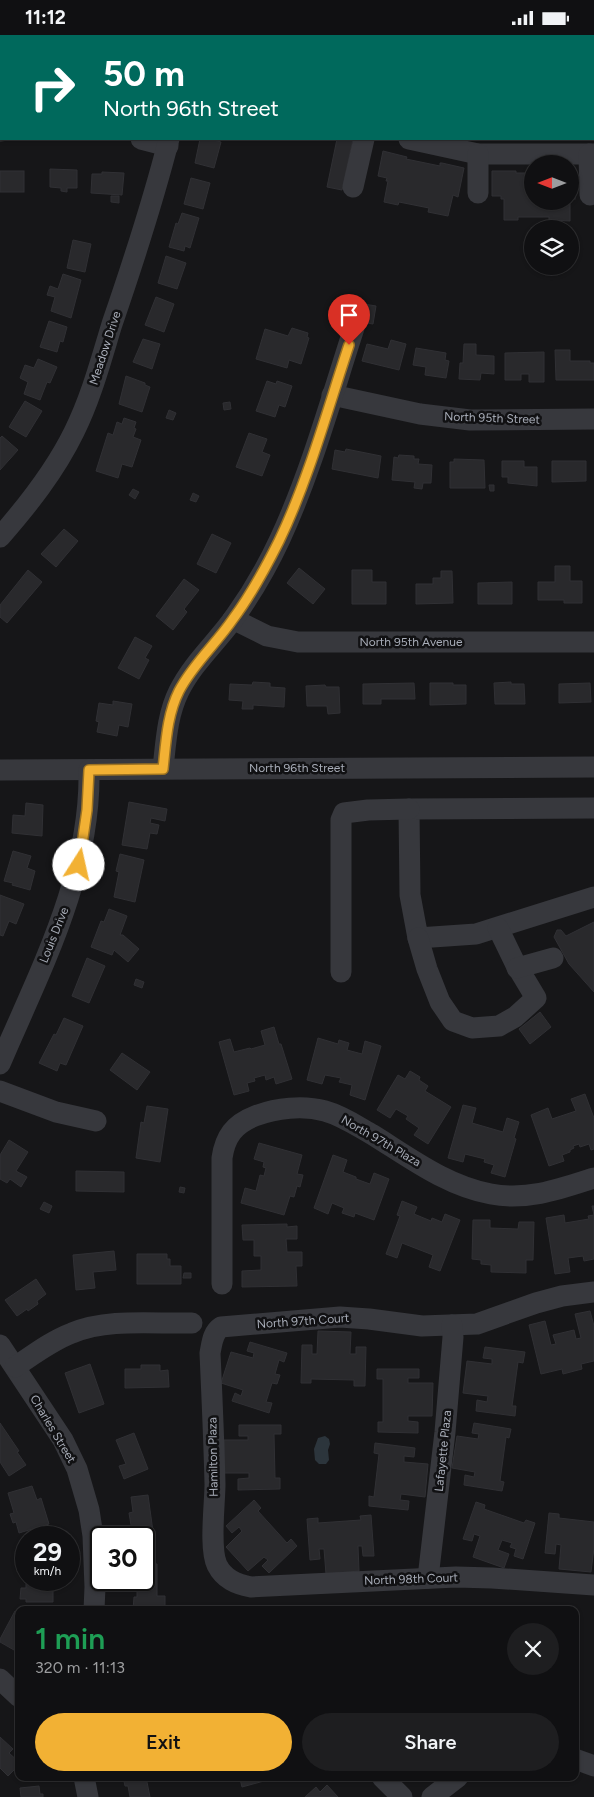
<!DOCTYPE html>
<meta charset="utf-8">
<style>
:root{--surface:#101012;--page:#1e1e20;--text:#f1f3f6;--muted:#9c9d9f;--line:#303032;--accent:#f2b134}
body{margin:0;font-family:Figtree,sans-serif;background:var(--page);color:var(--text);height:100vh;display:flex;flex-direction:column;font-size:19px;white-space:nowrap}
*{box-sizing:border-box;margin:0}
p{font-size:16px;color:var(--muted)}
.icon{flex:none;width:28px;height:28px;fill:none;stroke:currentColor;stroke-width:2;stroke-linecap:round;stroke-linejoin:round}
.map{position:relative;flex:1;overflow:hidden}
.side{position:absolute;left:15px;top:1571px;width:564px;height:175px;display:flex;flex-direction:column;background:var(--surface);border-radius:10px;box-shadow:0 1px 4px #0004,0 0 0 1px var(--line)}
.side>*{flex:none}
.hud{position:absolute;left:0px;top:0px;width:595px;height:105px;box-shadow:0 1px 4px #0004,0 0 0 1px var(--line);background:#00695c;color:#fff;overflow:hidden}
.needle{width:32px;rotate:270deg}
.fabs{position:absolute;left:524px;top:120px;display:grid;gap:10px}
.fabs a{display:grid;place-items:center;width:55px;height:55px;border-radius:50%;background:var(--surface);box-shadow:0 1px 4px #0004,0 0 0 1px var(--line);font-size:25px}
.speed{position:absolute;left:15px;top:1491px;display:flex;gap:10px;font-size:25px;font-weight:700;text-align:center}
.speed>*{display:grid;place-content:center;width:65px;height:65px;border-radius:50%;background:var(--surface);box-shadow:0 1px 4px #0004,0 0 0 1px var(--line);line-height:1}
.speed small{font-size:12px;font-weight:400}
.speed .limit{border:2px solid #111;border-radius:8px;background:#fff;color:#111}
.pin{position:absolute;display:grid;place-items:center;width:42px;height:42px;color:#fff;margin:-51px -21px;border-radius:50% 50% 50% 0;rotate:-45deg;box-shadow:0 0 5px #0007}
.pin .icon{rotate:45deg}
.me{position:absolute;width:55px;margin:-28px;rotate:10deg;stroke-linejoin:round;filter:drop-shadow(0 0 4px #0008)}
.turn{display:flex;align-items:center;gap:18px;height:105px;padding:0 20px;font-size:22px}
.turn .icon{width:65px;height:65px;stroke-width:2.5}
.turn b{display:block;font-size:35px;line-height:42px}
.round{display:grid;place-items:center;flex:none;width:52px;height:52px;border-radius:26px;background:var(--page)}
.head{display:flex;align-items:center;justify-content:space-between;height:85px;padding:0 20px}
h1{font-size:30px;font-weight:600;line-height:38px;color:#1e9e55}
.primary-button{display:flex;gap:10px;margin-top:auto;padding:10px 20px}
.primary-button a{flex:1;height:58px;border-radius:30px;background:var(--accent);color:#111;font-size:20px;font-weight:600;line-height:58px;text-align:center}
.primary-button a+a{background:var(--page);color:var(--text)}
.status{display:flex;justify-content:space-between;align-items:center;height:35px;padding:0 25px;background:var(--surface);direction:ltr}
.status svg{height:14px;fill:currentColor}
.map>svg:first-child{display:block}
.water{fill:#2c353c}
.building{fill:#29292c;stroke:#303034}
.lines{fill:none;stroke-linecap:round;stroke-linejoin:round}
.minor{stroke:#37383d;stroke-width:21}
.route-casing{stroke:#9d7322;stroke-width:12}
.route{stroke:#f2b134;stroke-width:9}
.labels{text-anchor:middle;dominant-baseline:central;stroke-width:5;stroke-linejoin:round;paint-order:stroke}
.street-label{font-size:12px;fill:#a8adb8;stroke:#111113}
</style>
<div class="status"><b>11:12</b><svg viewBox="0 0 49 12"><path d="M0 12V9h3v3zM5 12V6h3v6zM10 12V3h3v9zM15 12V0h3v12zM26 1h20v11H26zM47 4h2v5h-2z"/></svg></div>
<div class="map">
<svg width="594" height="1762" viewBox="0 0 594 1762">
<rect width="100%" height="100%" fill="#161618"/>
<path class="water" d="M325 1401 329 1404 330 1409 328 1415 329 1425 326 1429H319L315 1425 314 1414 318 1403Z"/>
<g class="building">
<rect x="445" y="0" width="86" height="1"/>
<path d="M535 0H594V11V1Z"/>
<rect x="0" y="35" width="1" height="22"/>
<path d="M200 104H210L221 107 214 133 195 128Z"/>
<path d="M337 104H353L342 155 327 152Z"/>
<path d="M383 116 407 122 406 124 440 131V128H442L464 133 458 162 453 160 448 181 428 177 429 173 399 167 398 170 384 167 388 146H386L387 143 378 141Z"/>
<path d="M50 134 77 135V153H67V157L61 156V153L50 152Z"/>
<rect x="570" y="135" width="5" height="29"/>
<rect x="0" y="136" width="24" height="21"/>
<path d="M492 136H516V138H532V166H570V186L549 185V182H518V185H504V164H501V161H492Z"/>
<path d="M102 137 124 138 122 160 91 158 92 139H102Z"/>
<path d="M191 143 210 148 203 174 184 169Z"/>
<path d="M111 161H119V168L111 167Z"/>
<path d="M182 178 199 183 190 213 185 211 184 216 169 212 176 188 178 189Z"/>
<path d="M73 205 91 209 85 237 67 233Z"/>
<path d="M166 221 186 228 177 254 158 248Z"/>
<path d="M63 239 81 245 71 283 51 276 55 262 47 260 50 251 58 254Z"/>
<path d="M156 262 174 269 164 297 145 290Z"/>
<path d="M358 268 376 271 373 289 355 286Z"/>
<path d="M49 286 67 292 63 307 60 306 57 317 40 312Z"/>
<path d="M292 293 308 298 307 302 309 303 301 329 289 325 287 333 256 324 265 294 288 301Z"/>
<path d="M143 304 160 309 152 334 133 327Z"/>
<path d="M391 305 406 309 399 335 362 326 367 309 388 314Z"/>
<path d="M464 309H476V320L494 321V339L481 338 480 345 459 344 460 328H463Z"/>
<path d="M416 313 446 318 445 325 449 326 446 343 425 340 426 332 413 330Z"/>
<path d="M555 315H570V326H590V328H594V345H556Z"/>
<path d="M544 317V347H529V339H521V345H505V318Z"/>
<path d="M38 324 57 332 50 348 47 347 40 365 24 359 28 347 20 343 25 330 34 333Z"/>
<path d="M126 341 145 348V350L150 352 142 377 119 369Z"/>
<path d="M267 346 276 349 277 346 292 351 285 372 279 370 275 382 256 376Z"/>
<path d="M25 366 42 376 26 402 9 392Z"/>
<path d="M230 367 231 374 224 375 223 368Z"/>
<path d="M169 375 176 378 173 385 166 383Z"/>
<path d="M124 383 136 387 134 393 136 394 133 402 141 405 132 432 122 429 118 443 96 436 108 398 113 400 117 387 122 389Z"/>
<path d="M249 398 267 404 262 417 270 420 262 441 236 432Z"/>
<path d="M2 401 18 415 0 435V403Z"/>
<path d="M346 414 381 421 378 443 332 434 335 415 345 417Z"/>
<path d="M399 420 414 421V424H419L418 429 432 430 431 448H423L422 454 414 453 415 447 392 445 394 422 398 423Z"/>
<path d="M454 424 484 425 485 453H450V427H454Z"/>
<path d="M502 426H524V432H537V451L508 448V442H502Z"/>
<path d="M552 426H586V446L552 447Z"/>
<path d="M489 450H494V456H490Z"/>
<path d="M133 454 139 457 135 464 129 460Z"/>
<path d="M193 458 199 461 196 467 190 465Z"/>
<path d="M64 494 78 506 56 532 41 519Z"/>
<path d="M212 499 231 508 216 538 197 529Z"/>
<path d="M555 531H570V546H582V568H564V565H538V547H555Z"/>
<path d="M299 533 325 554 313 569 287 548Z"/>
<path d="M28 535 42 547 7 588 0 582V570Z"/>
<path d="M352 535H372V547H386V569H352Z"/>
<path d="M441 536H452L453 568 416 569V549H433V543H441Z"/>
<path d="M184 544 199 555 184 574 187 577 173 595 156 581Z"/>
<path d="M512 547V569H478V548Z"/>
<path d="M135 602 152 611 145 623 149 625 139 644 118 633Z"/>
<path d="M253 647 270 648V652L285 653 284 672 253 670V674H242L243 666 229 665 230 649 252 650Z"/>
<path d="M511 647V649H524L525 669H495L494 648Z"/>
<path d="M414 648 415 664H381V669H363V649Z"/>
<path d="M430 648H453V650H466V669L430 670Z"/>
<path d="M590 648 591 667 559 668V649Z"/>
<path d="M325 650 326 652H339L340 678 328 679 327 671H307L306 651Z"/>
<path d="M113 666 132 669 128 692 119 690 117 701 97 697 99 687 96 686 99 668 113 670Z"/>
<path d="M129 767 167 774 165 786 151 783 150 788 159 790 157 799 150 798 147 814 122 810Z"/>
<path d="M26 768 43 770 42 801 12 798 13 780 25 781Z"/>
<path d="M13 816 31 821 27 833 35 836 30 855 12 850 13 848 4 846Z"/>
<path d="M120 819 144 825 135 867 114 862 119 837 116 836Z"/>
<path d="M0 860 24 869 16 889 9 886 3 901 0 900Z"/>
<path d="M109 874 127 881 120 900H123L139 914 128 927 114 915 112 920 91 912 101 886 104 887Z"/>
<path d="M594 887V957L569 929 554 902 557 895H561L566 901Z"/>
<path d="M87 923 105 931 89 968 72 961Z"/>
<path d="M136 944 144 947 142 953 134 950Z"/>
<path d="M540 977 551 992 530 1009 519 994Z"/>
<path d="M64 983 83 991 66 1030 60 1028 57 1036 39 1028 54 999 56 1000Z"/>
<path d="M274 992 279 1009H281L292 1044 276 1049 274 1042 266 1045 265 1040 254 1043 255 1046 247 1048 249 1056 234 1060 219 1007 230 1004 234 1017 250 1013 251 1014 265 1010 261 996Z"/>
<path d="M318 1003 338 1009 339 1005 349 1008 347 1015 362 1019 365 1006 381 1011 365 1065 350 1060 352 1050 339 1047 341 1043 325 1040 322 1049 307 1045Z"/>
<path d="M122 1018 150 1037 137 1055 110 1035Z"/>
<path d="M410 1036 420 1042 419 1045 428 1051 425 1056 451 1072 428 1109 414 1100 419 1093 406 1084 408 1081 396 1074 390 1083 377 1075 398 1040 405 1044Z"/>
<path d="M585 1059 594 1083V1114L591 1115 589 1109 580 1112 579 1109 573 1111 574 1113 570 1115V1117L562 1120 564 1126 549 1131 531 1080 548 1073 552 1084 576 1076 571 1064Z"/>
<path d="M463 1070 476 1073 472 1088 503 1097 507 1083 519 1087 514 1103 516 1104 505 1142 491 1138 494 1130 484 1127 485 1124 465 1119 463 1127 448 1123Z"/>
<path d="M147 1071 168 1074 160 1127 136 1123 141 1087 144 1088Z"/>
<path d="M9 1105 28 1117 16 1136 27 1142 21 1152 10 1144 7 1148 0 1144V1120Z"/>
<path d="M259 1108 302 1120 297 1139 303 1140 300 1152 297 1151 294 1162 290 1161 284 1180 241 1168 245 1153 256 1156 260 1140 264 1141 266 1133 263 1132 264 1127 254 1124Z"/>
<path d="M333 1120 347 1125 343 1137 356 1142V1144L370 1149 374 1138 389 1144 374 1185 355 1178 354 1182 342 1178 344 1173 332 1168 328 1179 314 1173Z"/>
<path d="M76 1136 124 1137V1157L76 1156Z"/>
<path d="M180 1152 185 1153 184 1158 179 1157Z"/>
<path d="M402 1166 417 1172 414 1179 431 1186 432 1183 442 1187 445 1179 460 1185 440 1236 429 1232 433 1220 402 1208 397 1223 386 1219 400 1181 397 1180Z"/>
<path d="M44 1167 52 1171 49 1178 40 1174Z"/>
<path d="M592 1171H594V1224L584 1226 583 1221 568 1223 570 1237 555 1239 546 1183 564 1180 565 1188 589 1184 588 1181 594 1180Z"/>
<path d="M473 1185H490V1193L518 1194 519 1187H534L533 1225H526V1238L491 1237V1230L481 1229V1225L472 1224Z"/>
<path d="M287 1189V1192L297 1191V1204H286L287 1217H302V1231H296L297 1251 242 1252V1236L261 1235V1221H254V1205H243L242 1190Z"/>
<path d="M114 1216 116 1235 93 1237 95 1253 76 1255 73 1220Z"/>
<path d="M137 1219H167V1224H170V1231H181V1249H137Z"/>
<path d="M184 1238H191V1243H183Z"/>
<path d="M36 1244 46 1259 37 1266 38 1269 28 1276 27 1274 17 1281 5 1265Z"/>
<path d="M590 1276 594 1291V1326L581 1329 582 1334 563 1339 562 1334 541 1339 529 1290 545 1286 551 1310 556 1309 553 1300 574 1295 576 1304 581 1303 575 1279Z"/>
<path d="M318 1296 351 1297 350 1319H356V1312H366L365 1351H354V1345L311 1344V1348H301L302 1310H312V1319H317Z"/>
<path d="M250 1307 287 1318 284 1327 279 1325 275 1339 280 1340 277 1349 272 1348 266 1367 272 1368 269 1378 232 1366 235 1358 241 1361 243 1355 221 1348 231 1317 253 1323 254 1318 247 1316Z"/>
<path d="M485 1312 525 1317 523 1328 518 1327 512 1371H516L515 1381 476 1376 477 1365 487 1367 488 1361 463 1358 467 1326 492 1329V1324L483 1323Z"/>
<path d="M90 1329 104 1369 79 1378 65 1338Z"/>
<path d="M141 1330H160V1336L168 1335 169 1352 125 1353V1334H141Z"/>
<path d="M377 1334H419V1343H408V1348H433L432 1381H408V1386L418 1387V1398L378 1397V1387H383V1344H377Z"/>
<path d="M0 1388 19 1416 17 1417 26 1430 9 1441 0 1427Z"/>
<path d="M474 1388 511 1394 509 1403 506 1402 500 1446 504 1447 502 1456 464 1450 465 1440 474 1442 475 1437 452 1433 457 1401 478 1404 479 1399 472 1398Z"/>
<path d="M239 1390H281V1399H274L275 1443H280V1454L238 1455V1444L249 1443V1438H224V1405H248V1401H239Z"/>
<path d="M134 1398 148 1434 124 1444 119 1431 126 1429 116 1405Z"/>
<path d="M375 1408 415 1413 414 1422 404 1421V1427L428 1429 425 1462 401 1459 400 1465 409 1466 408 1475 369 1471V1461L374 1462 379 1419 374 1418Z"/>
<path d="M32 1451 37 1465 41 1463 49 1489 19 1498 16 1487 13 1488 10 1479 14 1478 8 1458Z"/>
<path d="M148 1460 154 1504 144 1506V1502H133L129 1478 133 1477 131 1462Z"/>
<path d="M254 1465 261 1473 258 1476 287 1508 291 1504 297 1511 269 1538 262 1531 268 1525 264 1522 248 1536 226 1512 242 1496 239 1492 232 1498 226 1491Z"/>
<path d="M476 1467 485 1470 484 1474 524 1488 526 1485 535 1488 523 1524 514 1521 516 1514 510 1512 512 1508 502 1505 498 1515 509 1519 504 1533 473 1522 480 1501 474 1499 472 1506 463 1504Z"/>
<path d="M549 1478 559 1479V1483L594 1487V1513L591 1537 559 1534 561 1510 556 1509 555 1519 545 1518Z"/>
<path d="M371 1480 374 1521H363L362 1511H358L359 1536 326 1539 324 1514H319L320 1524 310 1525 307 1484 318 1483V1488L361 1485 360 1481Z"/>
<path d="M144 1528 157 1529V1561H165V1571H156V1574H147V1575H133L134 1562H137V1545H144Z"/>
<path d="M26 1531V1545H45L44 1551H53V1567H26V1564H20L21 1553H26Z"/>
<path d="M15 1576 19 1578V1607L14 1615 0 1607V1604Z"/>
<path d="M0 1702 13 1714 9 1718 19 1727V1730L8 1741 0 1733Z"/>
<path d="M123 1742H146L150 1762H130L128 1751H125Z"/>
<path d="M236 1742H263L264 1746 242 1752 240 1744 237 1745Z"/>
<path d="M327 1750 338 1762H305L316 1752 320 1757Z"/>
<path d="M39 1751 40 1759H43V1762H21L20 1753Z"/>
</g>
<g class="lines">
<g class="minor">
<path d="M196 1V0"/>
<path d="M0 96H1"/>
<path d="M141 104 168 111"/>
<path d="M409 104 478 119H594"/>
<path d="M589 119 590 160"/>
<path d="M353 152 364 104"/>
<path d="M478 158V119"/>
<path d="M332 360 420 379 470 385 594 384"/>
<path d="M0 502C28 470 55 436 74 397 91 363 101 325 112 289 133 228 153 166 169 104"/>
<path d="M233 584 267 601 298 607H594"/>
<path d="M163 733C166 707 167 680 179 656 193 628 216 608 234 583 251 559 267 532 280 504 311 437 331 364 354 293"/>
<path d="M0 735 594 732"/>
<path d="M594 773 409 774 410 860 418 903 476 899 594 862"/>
<path d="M418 903 427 934 440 967 453 986 472 993 499 991 515 982 536 963 515 928 498 893"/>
<path d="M517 933 553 923"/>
<path d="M341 937V785L344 778 368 775 409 774"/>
<path d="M0 1029C40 935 91 841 89 735"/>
<path d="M0 1056 56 1077 96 1086"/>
<path d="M222 1249V1123C225 1102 234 1089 255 1081 276 1073 303 1070 325 1076 343 1081 357 1091 373 1100 410 1123 447 1151 491 1159 527 1166 560 1154 594 1143"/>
<path d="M594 1257 562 1261 536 1268 477 1289 422 1291 369 1284 340 1282 221 1292C212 1298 212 1309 210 1318 212 1362 214 1406 215 1449 215 1469 209 1513 217 1530 224 1544 236 1549 251 1552L456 1542 492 1543 594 1550"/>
<path d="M0 1310 63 1405 77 1434 89 1475 93 1501 95 1552 94 1575"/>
<path d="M15 1332C33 1320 51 1306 72 1298 108 1283 153 1289 192 1288"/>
<path d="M428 1543 445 1397 453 1302 452 1290"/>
<path d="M0 1644 19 1662"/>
<path d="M575 1724 594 1731"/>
<path d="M84 1742 88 1762"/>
<path d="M382 1742 402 1762"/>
<path d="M432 1762 458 1742"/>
</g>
</g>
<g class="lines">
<g class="route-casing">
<path id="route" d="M79 830 87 775 89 735 163 734C166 707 167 680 179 656 193 629 216 609 233 584 251 560 266 532 279 506 308 446 328 373 349 310"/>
</g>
<use href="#route" class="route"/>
</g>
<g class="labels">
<g class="street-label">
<text transform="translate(105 313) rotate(-72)">Meadow Drive</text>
<text transform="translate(492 383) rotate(2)">North 95th Street</text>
<text x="411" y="607">North 95th Avenue</text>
<text x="297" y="733">North 96th Street</text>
<text transform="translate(54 900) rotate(-68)">Louis Drive</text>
<text transform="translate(381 1106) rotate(30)">North 97th Plaza</text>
<text transform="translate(303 1286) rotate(-4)">North 97th Court</text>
<text transform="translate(53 1394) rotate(59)">Charles Street</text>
<text transform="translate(443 1416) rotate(-84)">Lafayette Plaza</text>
<text transform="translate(213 1422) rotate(-91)">Hamilton Plaza</text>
<text transform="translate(411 1544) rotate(-2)">North 98th Court</text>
</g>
</g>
</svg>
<div class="fabs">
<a><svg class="needle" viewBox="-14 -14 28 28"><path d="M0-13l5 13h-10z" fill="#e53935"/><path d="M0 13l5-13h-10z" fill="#9c9d9f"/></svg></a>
<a><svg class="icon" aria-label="layers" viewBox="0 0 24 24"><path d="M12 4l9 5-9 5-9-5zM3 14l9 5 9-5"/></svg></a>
</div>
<div class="speed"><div>29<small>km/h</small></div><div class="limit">30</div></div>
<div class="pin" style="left:349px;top:310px;background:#d93025"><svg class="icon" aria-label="arrive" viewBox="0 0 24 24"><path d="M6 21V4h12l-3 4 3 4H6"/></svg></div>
<svg class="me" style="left:79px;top:830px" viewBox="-20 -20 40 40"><circle r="19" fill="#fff"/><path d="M0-13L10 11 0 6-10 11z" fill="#f2b134"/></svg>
<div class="hud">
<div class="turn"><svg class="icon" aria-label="right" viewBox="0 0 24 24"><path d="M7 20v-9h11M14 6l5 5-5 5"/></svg><div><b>50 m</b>North 96th Street</div></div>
</div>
<section class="side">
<div class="head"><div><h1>1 min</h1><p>320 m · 11:13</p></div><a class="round"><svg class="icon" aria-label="close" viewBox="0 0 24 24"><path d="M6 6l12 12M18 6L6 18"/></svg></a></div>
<div class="primary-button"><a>Exit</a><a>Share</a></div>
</section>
</div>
